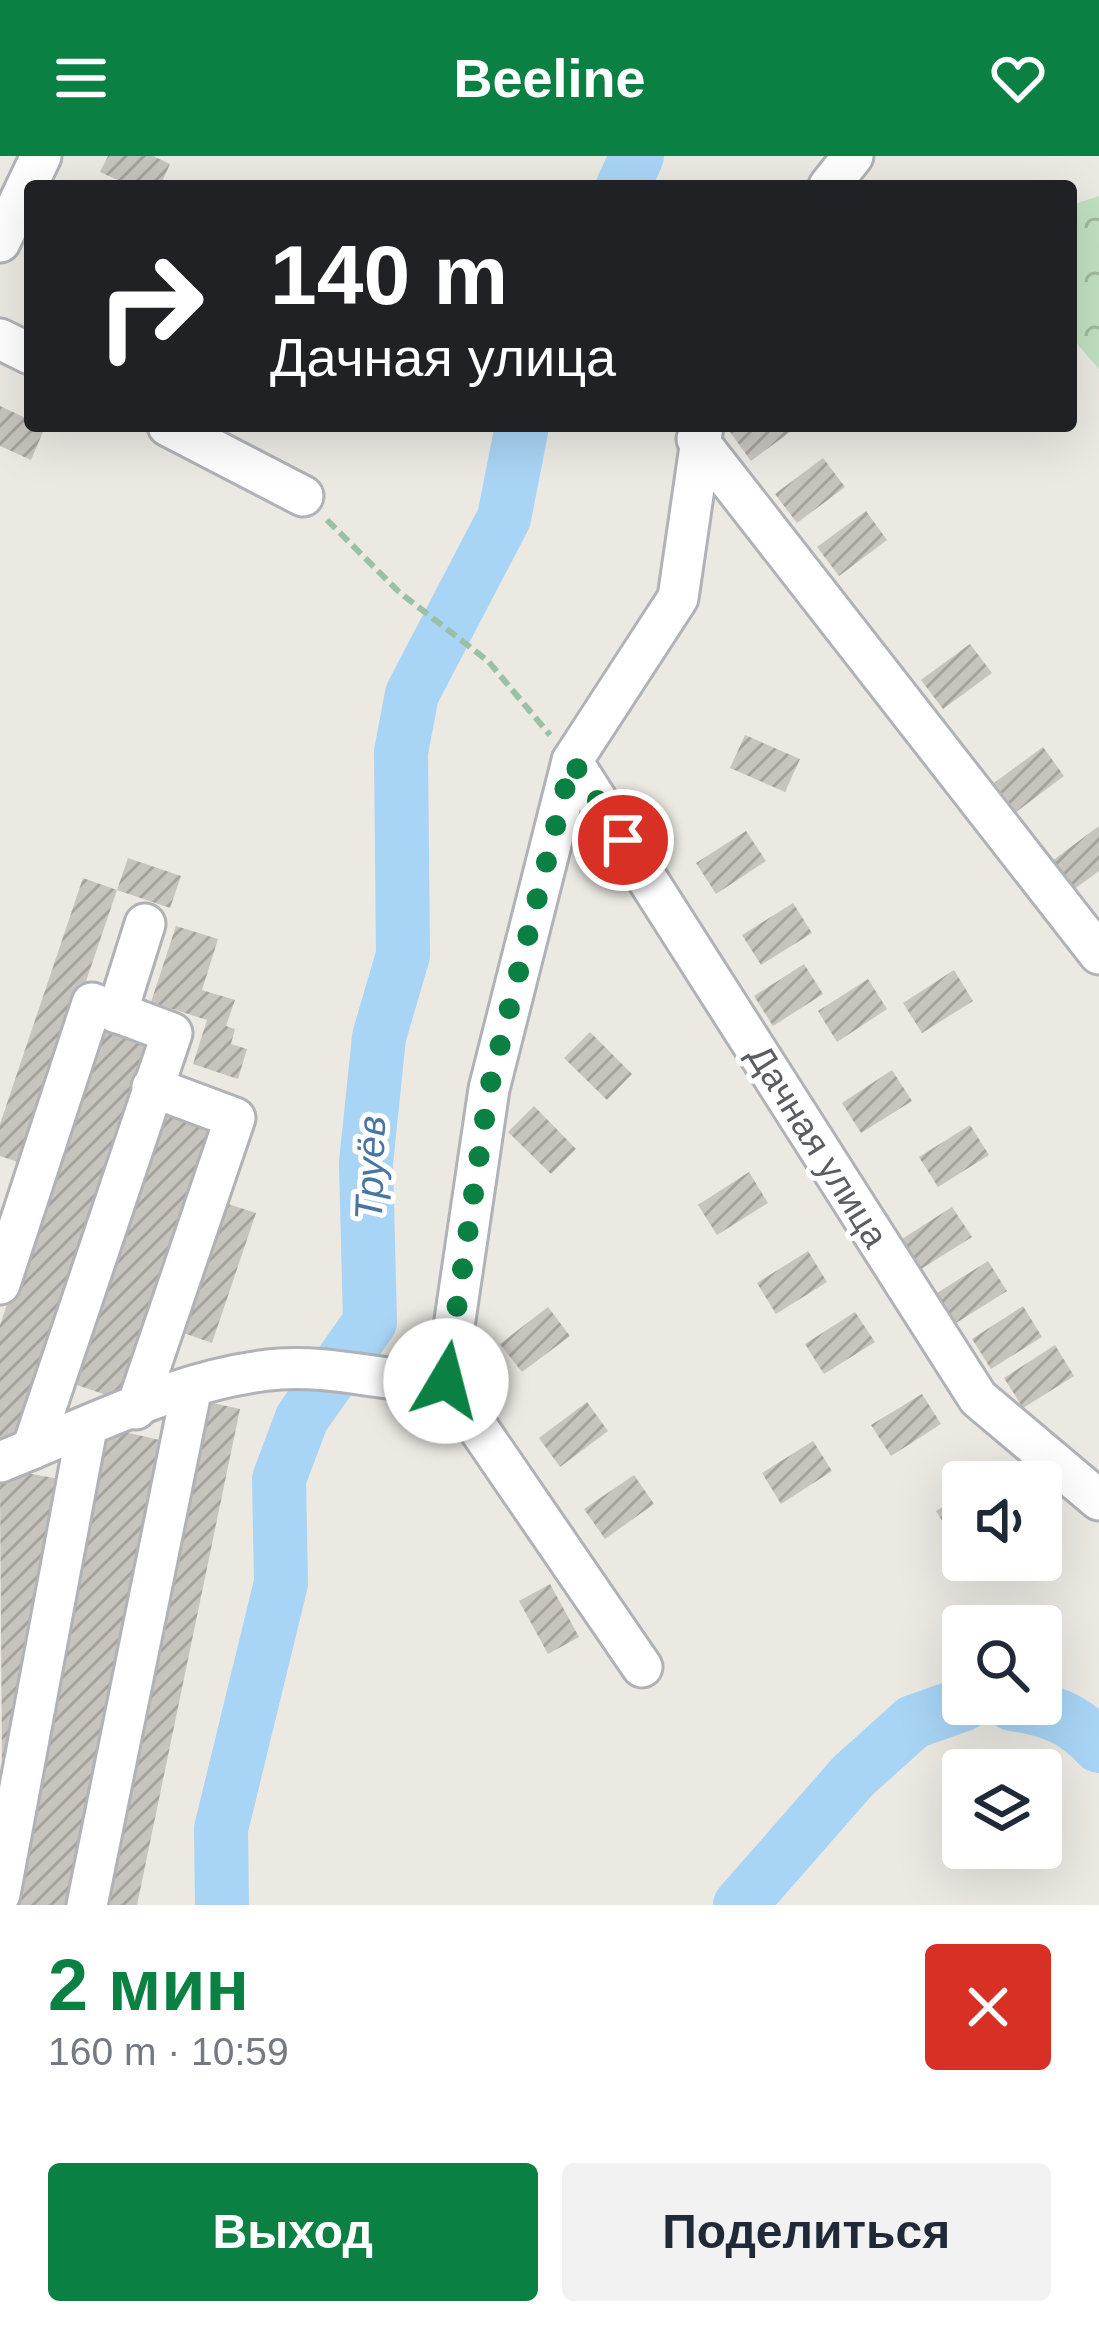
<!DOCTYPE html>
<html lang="ru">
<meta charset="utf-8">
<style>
:root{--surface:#fff;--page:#f2f2f3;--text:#1f2937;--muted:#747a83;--accent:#0b8043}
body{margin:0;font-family:Arial,sans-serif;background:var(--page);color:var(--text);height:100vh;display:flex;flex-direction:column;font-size:45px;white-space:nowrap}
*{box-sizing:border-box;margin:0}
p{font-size:39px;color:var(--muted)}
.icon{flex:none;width:66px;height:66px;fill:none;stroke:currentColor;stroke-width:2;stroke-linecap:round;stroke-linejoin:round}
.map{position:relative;height:1749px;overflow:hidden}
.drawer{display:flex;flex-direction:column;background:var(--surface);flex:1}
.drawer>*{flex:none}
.top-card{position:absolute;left:24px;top:24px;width:1053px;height:252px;border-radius:12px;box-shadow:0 12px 48px #0002;background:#202124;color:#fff;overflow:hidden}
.tools{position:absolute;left:942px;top:1305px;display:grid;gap:24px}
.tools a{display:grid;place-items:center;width:120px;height:120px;border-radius:12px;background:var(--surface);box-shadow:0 12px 48px #0002;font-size:60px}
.pin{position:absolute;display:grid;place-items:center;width:102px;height:102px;color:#fff;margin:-51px;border:6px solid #fff;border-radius:50%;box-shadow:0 3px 12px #0007}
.me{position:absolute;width:132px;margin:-66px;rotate:8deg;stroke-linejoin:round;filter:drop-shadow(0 0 9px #0008)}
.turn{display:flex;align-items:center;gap:42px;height:252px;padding:0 48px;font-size:54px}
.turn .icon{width:156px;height:156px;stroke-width:2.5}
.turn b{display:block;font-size:84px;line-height:102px}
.round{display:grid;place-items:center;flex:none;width:126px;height:126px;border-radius:12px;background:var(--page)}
.headline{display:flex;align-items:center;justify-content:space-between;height:204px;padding:0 48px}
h1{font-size:72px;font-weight:800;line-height:90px;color:var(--accent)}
.primary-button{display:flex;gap:24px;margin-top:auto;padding:24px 48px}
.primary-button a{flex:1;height:138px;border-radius:12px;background:var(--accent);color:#fff;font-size:48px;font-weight:800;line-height:138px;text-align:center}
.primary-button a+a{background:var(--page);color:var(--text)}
header{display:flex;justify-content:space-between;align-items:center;height:156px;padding:0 48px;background:var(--accent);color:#fff;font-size:54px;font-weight:800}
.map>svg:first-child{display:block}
.forest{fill:url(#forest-crowns)}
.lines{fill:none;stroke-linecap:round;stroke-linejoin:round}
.river{stroke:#a8d4f5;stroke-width:54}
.building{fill:url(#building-hatch)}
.minor-casing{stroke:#afb2b6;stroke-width:45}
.path{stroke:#9ac1a5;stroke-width:6;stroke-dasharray:12 6;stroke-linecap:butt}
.minor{stroke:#fff;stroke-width:39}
.route{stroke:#0b8043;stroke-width:21;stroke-dasharray:0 37.8}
.labels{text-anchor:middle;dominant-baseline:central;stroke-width:10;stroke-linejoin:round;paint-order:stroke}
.street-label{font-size:36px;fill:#5a5d61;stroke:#fff}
.water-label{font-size:39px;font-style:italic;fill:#4876a4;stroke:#fff}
</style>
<header><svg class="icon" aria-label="menu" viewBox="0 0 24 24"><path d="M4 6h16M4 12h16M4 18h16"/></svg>Beeline<svg class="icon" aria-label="heart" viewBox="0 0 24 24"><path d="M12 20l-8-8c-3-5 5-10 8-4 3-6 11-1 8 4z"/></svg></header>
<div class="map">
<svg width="1099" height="1749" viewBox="0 0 1099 1749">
<defs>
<pattern id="forest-crowns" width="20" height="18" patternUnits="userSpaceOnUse" patternTransform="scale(3)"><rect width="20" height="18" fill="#c1e0c1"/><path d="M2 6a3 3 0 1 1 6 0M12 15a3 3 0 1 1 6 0" fill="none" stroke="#a0b9a0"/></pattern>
<pattern id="building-hatch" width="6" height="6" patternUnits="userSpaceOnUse" patternTransform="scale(3)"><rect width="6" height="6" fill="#c7c4be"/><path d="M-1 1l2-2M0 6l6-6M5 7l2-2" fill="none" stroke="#a5a29e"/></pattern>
</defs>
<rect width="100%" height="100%" fill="#ebe9e2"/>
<path class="forest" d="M1099 40V213L1071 181V49Z"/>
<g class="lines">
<g class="river">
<path d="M623 30 637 0"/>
<path d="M1012 1548C1048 1553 1074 1562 1099 1590"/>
<path d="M222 1749 221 1673 281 1427 279 1323 302 1262 370 1166 366 1007 379 881 403 799 401 596 412 538 504 362 522 270"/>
<path d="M740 1749 853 1620 913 1566 964 1548"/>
</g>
</g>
<g class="building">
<path d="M108 0H153L170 8 160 30H131L100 16Z"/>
<path d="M0 250 30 264V270L45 271 31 304 0 290Z"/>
<path d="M737 270H798L751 305 730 276Z"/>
<path d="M823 302 845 331 797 367 775 338Z"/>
<path d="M866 355 887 384 839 420 817 391Z"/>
<path d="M970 488 992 517 943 553 921 524Z"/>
<path d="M745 579 800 603 785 636 730 612Z"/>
<path d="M1043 591 1064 620 1016 656 994 627Z"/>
<path d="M1099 670V715L1073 734 1052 705Z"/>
<path d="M746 675 766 705 716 738 696 707Z"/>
<path d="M128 702 181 720 170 752 117 734Z"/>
<path d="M83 722 117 734 24 1008 0 1000V968Z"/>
<path d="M793 747 812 777 761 809 742 779Z"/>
<path d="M176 770 218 783 202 834 235 844 226 870 235 873 231 888 247 893 238 923 193 908 207 864 151 846Z"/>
<path d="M804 808 823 838 773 870 754 840Z"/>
<path d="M954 814 973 845 922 877 903 847Z"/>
<path d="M868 823 887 853 837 886 818 855Z"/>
<path d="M103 864 153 881 13 1294 0 1290V1169Z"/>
<path d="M590 876 632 918 607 944 564 902Z"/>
<path d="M892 914 912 945 861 977 842 947Z"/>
<path d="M534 950 576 993 551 1018 508 976Z"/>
<path d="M156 955 212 974 121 1244 65 1225Z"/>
<path d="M970 969 989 999 938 1031 919 1001Z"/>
<path d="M749 1016 768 1047 717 1079 698 1049Z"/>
<path d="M219 1045 256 1057 212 1187 175 1174Z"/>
<path d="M952 1051 972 1081 921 1113 902 1083Z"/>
<path d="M808 1095 827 1126 776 1158 757 1127Z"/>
<path d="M988 1105 1007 1135 956 1167 937 1137Z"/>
<path d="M1023 1150 1042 1181 991 1213 972 1183Z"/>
<path d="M548 1151 570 1180 522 1216 500 1188Z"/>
<path d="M855 1156 875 1186 824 1218 805 1188Z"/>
<path d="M1055 1189 1074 1220 1023 1252 1004 1222Z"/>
<path d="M922 1238 941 1268 891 1300 871 1269Z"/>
<path d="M204 1245 240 1253 137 1749H100Z"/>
<path d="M587 1246 608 1275 560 1311 539 1282Z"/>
<path d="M106 1272 160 1284 67 1749H10Z"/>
<path d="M813 1285 832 1315 781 1348 762 1317Z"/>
<path d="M3 1313 60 1323 2 1608 0 1325Z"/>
<path d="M634 1319 654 1348 605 1383 584 1353Z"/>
<path d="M963 1338V1381L955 1386 936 1355Z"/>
<path d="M550 1428 579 1481 548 1498 519 1445Z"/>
</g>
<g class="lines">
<g class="minor-casing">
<g id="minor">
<path d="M829 30 853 0"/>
<path d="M0 86 41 0"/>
<path d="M0 183 30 198"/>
<path d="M168 270 303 340"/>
<path d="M697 283 1099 798"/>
<path d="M572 605 978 1242 1099 1344"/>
<path d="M117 857 145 768"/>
<path d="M0 1128 92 847 172 877 32 1293"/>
<path d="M136 1253 235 962 152 931"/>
<path d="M0 1306C89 1271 184 1220 280 1213 335 1209 391 1228 446 1225"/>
<path d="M642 1511 446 1225 489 933 572 605 678 442 703 270"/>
<path d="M0 1738 87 1272"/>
<path d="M87 1749 192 1231"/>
</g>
</g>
<path class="path" d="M327 364 399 436 488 505 550 579"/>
<use href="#minor" class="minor"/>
</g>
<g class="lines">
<path class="route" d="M446 1225 489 933 572 605 623 684"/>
</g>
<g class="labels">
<g class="street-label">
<text transform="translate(818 990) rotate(58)">Дачная улица</text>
</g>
<g class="water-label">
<text transform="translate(370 1012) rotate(-88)">Труёв</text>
</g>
</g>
</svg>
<div class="tools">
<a><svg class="icon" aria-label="sound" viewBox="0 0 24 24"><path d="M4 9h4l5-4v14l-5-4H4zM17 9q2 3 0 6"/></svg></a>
<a><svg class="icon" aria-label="search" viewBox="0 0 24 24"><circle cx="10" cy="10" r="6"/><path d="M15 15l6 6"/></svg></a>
<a><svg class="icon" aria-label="layers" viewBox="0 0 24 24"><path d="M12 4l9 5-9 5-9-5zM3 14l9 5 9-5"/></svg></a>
</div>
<div class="pin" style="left:623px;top:684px;background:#d93025"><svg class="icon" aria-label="arrive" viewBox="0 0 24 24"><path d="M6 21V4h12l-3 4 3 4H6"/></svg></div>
<svg class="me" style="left:446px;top:1225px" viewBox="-20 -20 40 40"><circle r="19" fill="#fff"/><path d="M0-13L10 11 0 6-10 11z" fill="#0b8043"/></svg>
<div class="top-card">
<div class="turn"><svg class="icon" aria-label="right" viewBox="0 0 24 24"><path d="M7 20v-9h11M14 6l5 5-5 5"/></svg><div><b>140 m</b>Дачная улица</div></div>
</div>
</div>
<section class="drawer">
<div class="headline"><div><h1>2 мин</h1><p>160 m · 10:59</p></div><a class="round" style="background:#d93025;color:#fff"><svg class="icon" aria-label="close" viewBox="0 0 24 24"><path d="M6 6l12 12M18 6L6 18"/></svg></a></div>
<div class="primary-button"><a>Выход</a><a>Поделиться</a></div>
</section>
